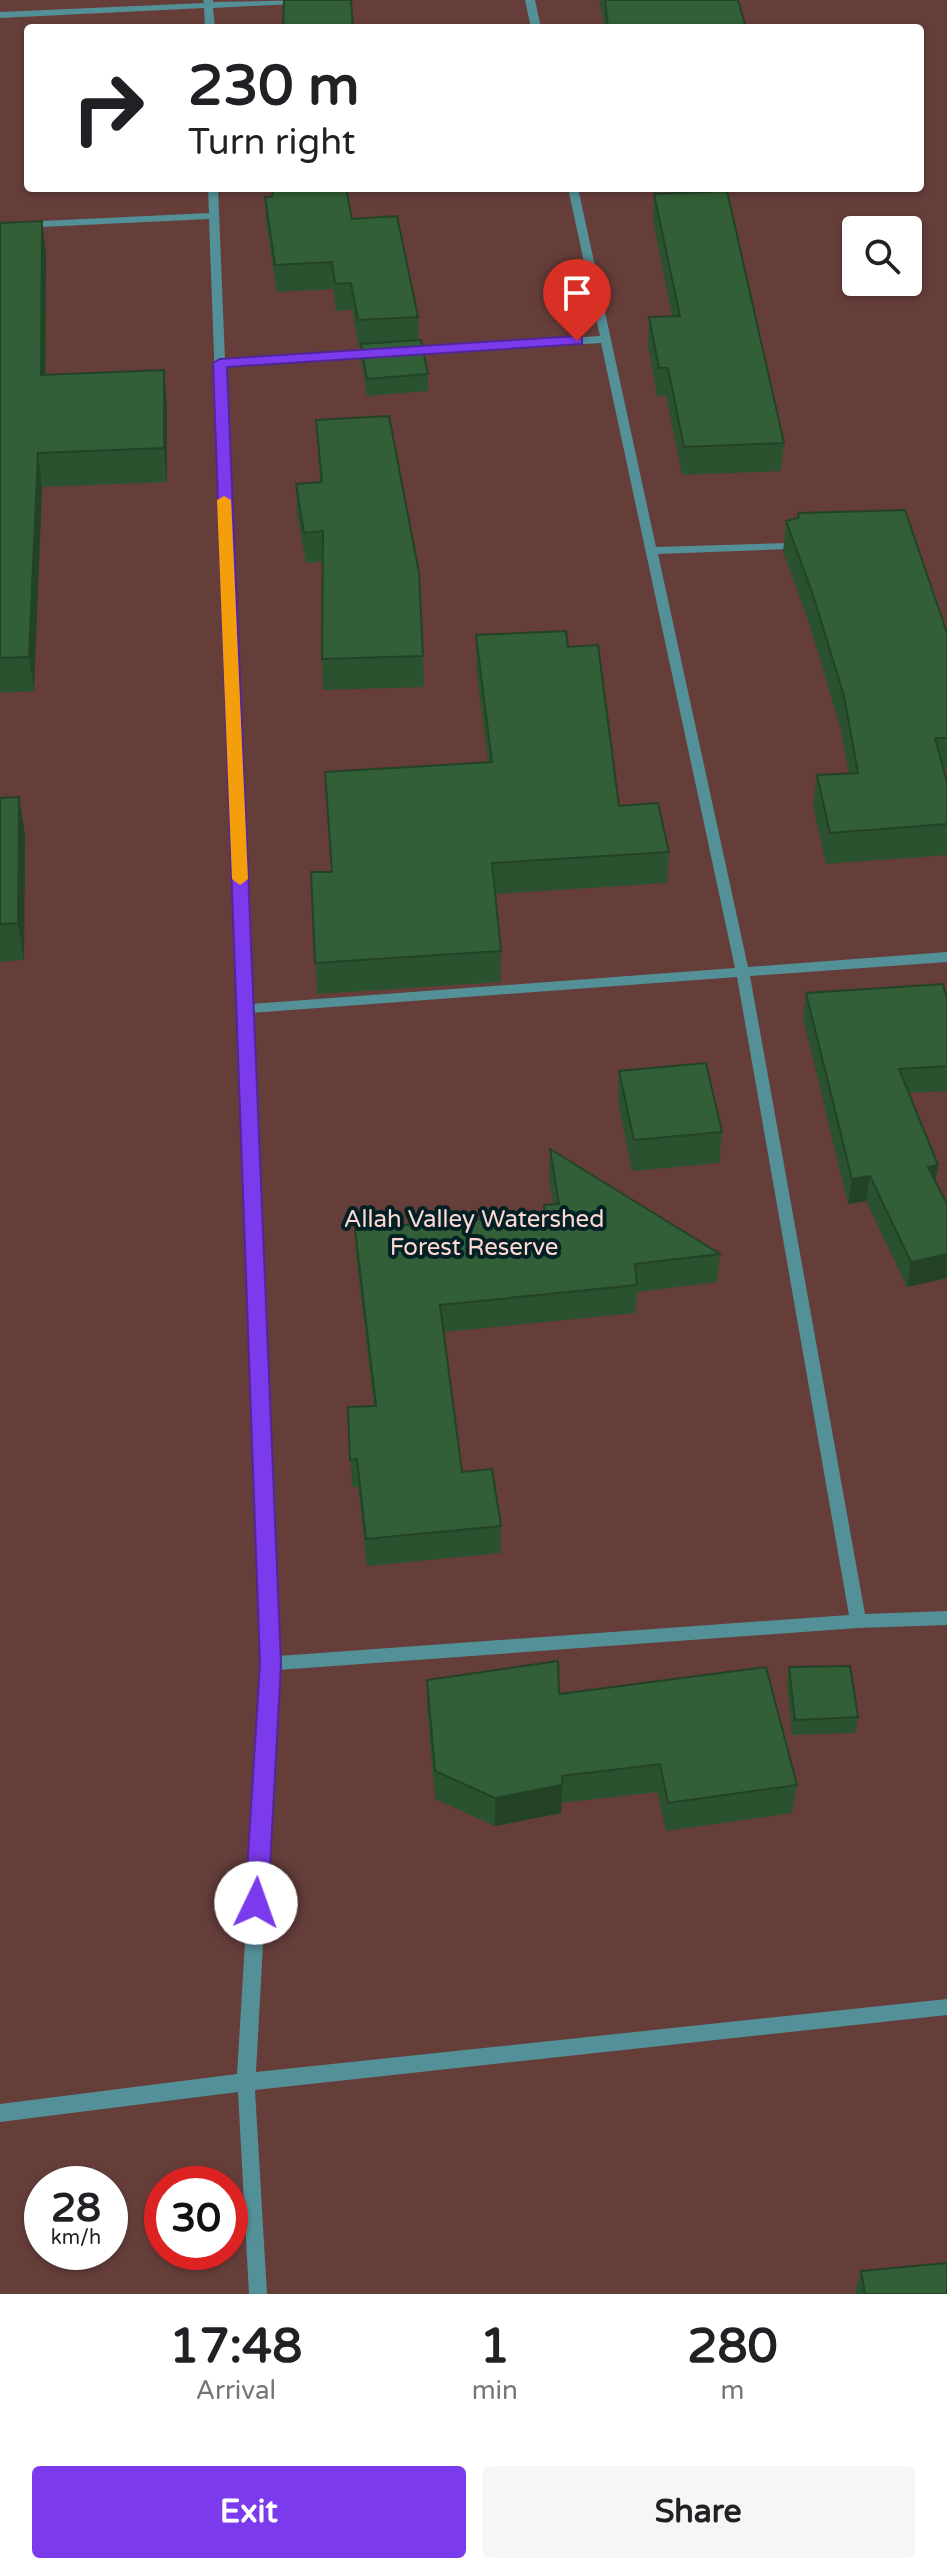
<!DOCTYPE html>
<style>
:root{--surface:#fff;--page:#f6f6f6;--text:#202124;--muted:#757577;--accent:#7c3aed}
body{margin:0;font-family:"Varela Round",sans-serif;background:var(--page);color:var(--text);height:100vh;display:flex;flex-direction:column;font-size:30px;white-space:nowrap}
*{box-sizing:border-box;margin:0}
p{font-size:26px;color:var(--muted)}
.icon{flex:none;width:44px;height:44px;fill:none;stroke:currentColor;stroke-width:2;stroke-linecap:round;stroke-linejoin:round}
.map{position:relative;height:2294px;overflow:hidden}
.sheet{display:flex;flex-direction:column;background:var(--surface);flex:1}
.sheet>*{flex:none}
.hud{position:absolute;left:24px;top:24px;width:900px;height:168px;border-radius:8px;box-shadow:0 2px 6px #0004;background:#fff;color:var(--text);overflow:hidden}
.controls{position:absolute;left:842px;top:216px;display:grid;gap:16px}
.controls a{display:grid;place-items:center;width:80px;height:80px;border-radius:8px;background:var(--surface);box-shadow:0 2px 6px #0004;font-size:40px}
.speed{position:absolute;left:24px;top:2166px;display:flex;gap:16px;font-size:40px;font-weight:700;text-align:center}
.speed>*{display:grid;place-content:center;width:104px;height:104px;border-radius:50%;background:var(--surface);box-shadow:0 2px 6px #0004;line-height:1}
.speed small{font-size:20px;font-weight:400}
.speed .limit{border:12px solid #d22;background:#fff;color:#111}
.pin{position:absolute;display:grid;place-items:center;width:68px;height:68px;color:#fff;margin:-82px -34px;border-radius:50% 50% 50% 0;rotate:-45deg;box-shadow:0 0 8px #0007}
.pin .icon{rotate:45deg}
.me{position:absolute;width:88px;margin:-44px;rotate:3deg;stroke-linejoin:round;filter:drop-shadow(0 0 6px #0008)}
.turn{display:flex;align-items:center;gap:28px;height:168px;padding:0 32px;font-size:36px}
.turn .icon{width:104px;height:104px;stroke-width:2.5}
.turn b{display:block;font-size:56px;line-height:68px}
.eta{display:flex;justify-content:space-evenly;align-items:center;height:136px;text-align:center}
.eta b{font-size:48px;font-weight:700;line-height:56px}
.cta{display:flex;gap:16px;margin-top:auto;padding:16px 32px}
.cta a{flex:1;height:92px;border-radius:8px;background:var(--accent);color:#fff;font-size:32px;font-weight:700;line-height:92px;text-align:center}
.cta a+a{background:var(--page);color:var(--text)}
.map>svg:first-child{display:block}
.green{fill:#653e3a;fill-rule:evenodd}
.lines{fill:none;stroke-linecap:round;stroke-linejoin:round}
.minor{fill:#549098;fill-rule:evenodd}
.wall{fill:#2b522f}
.shaded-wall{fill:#234226}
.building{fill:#325f37;stroke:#234226;stroke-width:2}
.route{fill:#7c3aed;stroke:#51269a;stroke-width:2}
.slow{fill:#f59e0b}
.labels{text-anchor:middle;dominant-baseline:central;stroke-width:8;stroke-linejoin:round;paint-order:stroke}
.park-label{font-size:24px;fill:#ffd8d3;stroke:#032125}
</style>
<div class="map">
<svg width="947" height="2294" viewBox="0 0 947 2294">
<rect width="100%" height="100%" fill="#043d43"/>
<path class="green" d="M0 0H947V2294H0ZM28 28H920V188H28ZM856 230H908V282H856ZM42 2184H110V2252H42ZM162 2184H230V2252H162Z"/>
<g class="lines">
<g class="minor">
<path d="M203 0H213V2L318 0 313 3 213 8 215 28H205L204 8 0 18V12L204 3Z"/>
<path d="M525 0H535L541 28H531Z"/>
<path d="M208 188H218L225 359 379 350 384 353 379 356 225 366 251 1004 735 968 601 343 404 355 399 352 404 349 600 336 568 188H578L656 547 788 543 794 546 788 549 658 554 748 967 947 952V962L750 976 865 1614 947 1611V1625L858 1628 278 1670 256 2072 947 1999V2015L255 2090 267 2294H249L238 2092 0 2122V2104L237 2074 262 1664 209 219 0 229V223L209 213ZM737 977 849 1615 278 1656 252 1013Z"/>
</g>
</g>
<g class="wall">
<path d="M599 0H738L746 28H605Z"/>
<path d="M654 194 784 443 781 471 682 475 666 396H657L648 345 649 317 672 316 653 221Z"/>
<path d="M265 197 352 219 418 317V341L428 374V391L367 396 361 361V348H359L352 310 336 311 333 289 277 292 266 224Z"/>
<path d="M42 221 46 254V374L167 404V482L42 487 34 691 0 693V223Z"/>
<path d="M316 420 423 656 424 687 323 690 322 659 323 562 306 563 297 515 296 484 320 482Z"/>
<path d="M786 521 947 633V769H943L947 782V855L826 864 813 806 817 775 849 774 840 727 810 626 783 552Z"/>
<path d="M476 635 568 647 619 806 669 852 667 883 496 894 501 951V982L317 994 311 872H332L325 772 488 762 476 666Z"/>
<path d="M0 798 25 834 24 960 0 962Z"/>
<path d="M806 993 947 999V1091L909 1093 938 1165 935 1182 947 1204V1278L907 1287 866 1201 848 1204 803 1018Z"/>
<path d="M619 1071 722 1132 719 1163 632 1171 618 1102Z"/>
<path d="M550 1149 720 1254 717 1282 637 1292 635 1313 444 1332 462 1472 501 1526V1553L367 1566 358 1487H352L348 1407 374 1406 356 1257 355 1229 544 1214V1205L553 1204 549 1177Z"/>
<path d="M789 1667 858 1717 855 1733 792 1735 787 1683Z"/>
<path d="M427 1680 559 1694 797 1785 792 1813 666 1831 657 1792 561 1803V1813L495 1826 435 1799 427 1708Z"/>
<path d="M861 2271 947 2294H855Z"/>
</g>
<g class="shaded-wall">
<path d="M42 221 46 254 45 409 41 375Z"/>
<path d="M164 370 167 404V482L164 448Z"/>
<path d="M38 453 42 487 34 691 29 657Z"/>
<path d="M19 797 25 834 24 960 18 923Z"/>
<path d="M938 1165 934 1190 928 1167Z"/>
<path d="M870 1176 866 1201 848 1204 852 1179Z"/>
<path d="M947 1254V1278L907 1287 911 1262Z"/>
<path d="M562 1785 561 1813 495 1826V1798Z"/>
</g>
<g class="building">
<path d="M284 0H351L353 28H283Z"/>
<path d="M605 0H738L746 28H608Z"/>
<path d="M273 188H346L352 219 397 216 418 317 358 320 351 283 335 284 332 262 275 265 265 197H272Z"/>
<path d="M727 191 784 443 684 447 668 368H659L649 317 680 316 654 194Z"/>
<path d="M42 221 41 375 164 370V448L38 453 29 657 0 658V223Z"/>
<path d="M421 340 428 374 367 379 361 344Z"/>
<path d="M389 416 419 573 423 656 322 659 323 531 304 533 296 484 322 482 316 420Z"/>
<path d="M905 510 947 633V738H935L947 782V824L830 833 817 775 858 773 844 696 813 595 786 521 798 518 799 513Z"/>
<path d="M566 631 568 647 598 645 619 806 658 803 669 852 492 863 501 951 315 963 311 872H332L325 772 492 762 476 635Z"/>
<path d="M19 797 18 923 0 924V798Z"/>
<path d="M943 984 947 999V1066L899 1069 938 1165 928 1167 947 1204V1254L911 1262 870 1176 852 1179 806 993Z"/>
<path d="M706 1063 722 1132 634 1140 619 1071Z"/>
<path d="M550 1149 720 1254 635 1264 637 1285 440 1305 462 1472 492 1469 501 1526 366 1539 357 1459 350 1460 348 1407 376 1406 355 1229 545 1214 544 1205 559 1204Z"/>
<path d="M558 1661 559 1694 766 1667 797 1785 668 1803 660 1764 562 1776V1785L495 1798 435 1771 427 1680Z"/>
<path d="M850 1666 858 1717 795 1720 789 1667Z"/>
<path d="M947 2263V2294H865L861 2271Z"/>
</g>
<path class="route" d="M577 336 582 338V344L227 367 281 1664 268 1903 264 1910 256 1913 248 1910 245 1903 260 1664 213 363 220 359Z"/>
<path class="slow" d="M224 496 231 500 248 879 240 885 232 879 217 500Z"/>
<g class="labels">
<g class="park-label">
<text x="474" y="1219">Allah Valley Watershed<tspan x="474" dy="28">Forest Reserve</tspan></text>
</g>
</g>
</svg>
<div class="controls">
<a><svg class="icon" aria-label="search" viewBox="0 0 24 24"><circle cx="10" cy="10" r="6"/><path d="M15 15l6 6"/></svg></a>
</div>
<div class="speed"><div>28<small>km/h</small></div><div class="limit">30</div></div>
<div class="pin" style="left:577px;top:341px;background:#d93025"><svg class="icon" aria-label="arrive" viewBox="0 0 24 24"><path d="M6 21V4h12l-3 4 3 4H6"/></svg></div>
<svg class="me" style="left:256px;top:1903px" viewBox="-20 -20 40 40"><circle r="19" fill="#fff"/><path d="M0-13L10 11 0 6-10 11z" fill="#7c3aed"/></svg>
<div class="hud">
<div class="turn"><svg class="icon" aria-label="right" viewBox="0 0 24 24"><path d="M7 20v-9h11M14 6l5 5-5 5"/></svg><div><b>230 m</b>Turn right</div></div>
</div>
</div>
<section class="sheet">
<div class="eta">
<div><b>17:48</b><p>Arrival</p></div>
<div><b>1</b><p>min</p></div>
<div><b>280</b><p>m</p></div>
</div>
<div class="cta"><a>Exit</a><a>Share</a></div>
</section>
